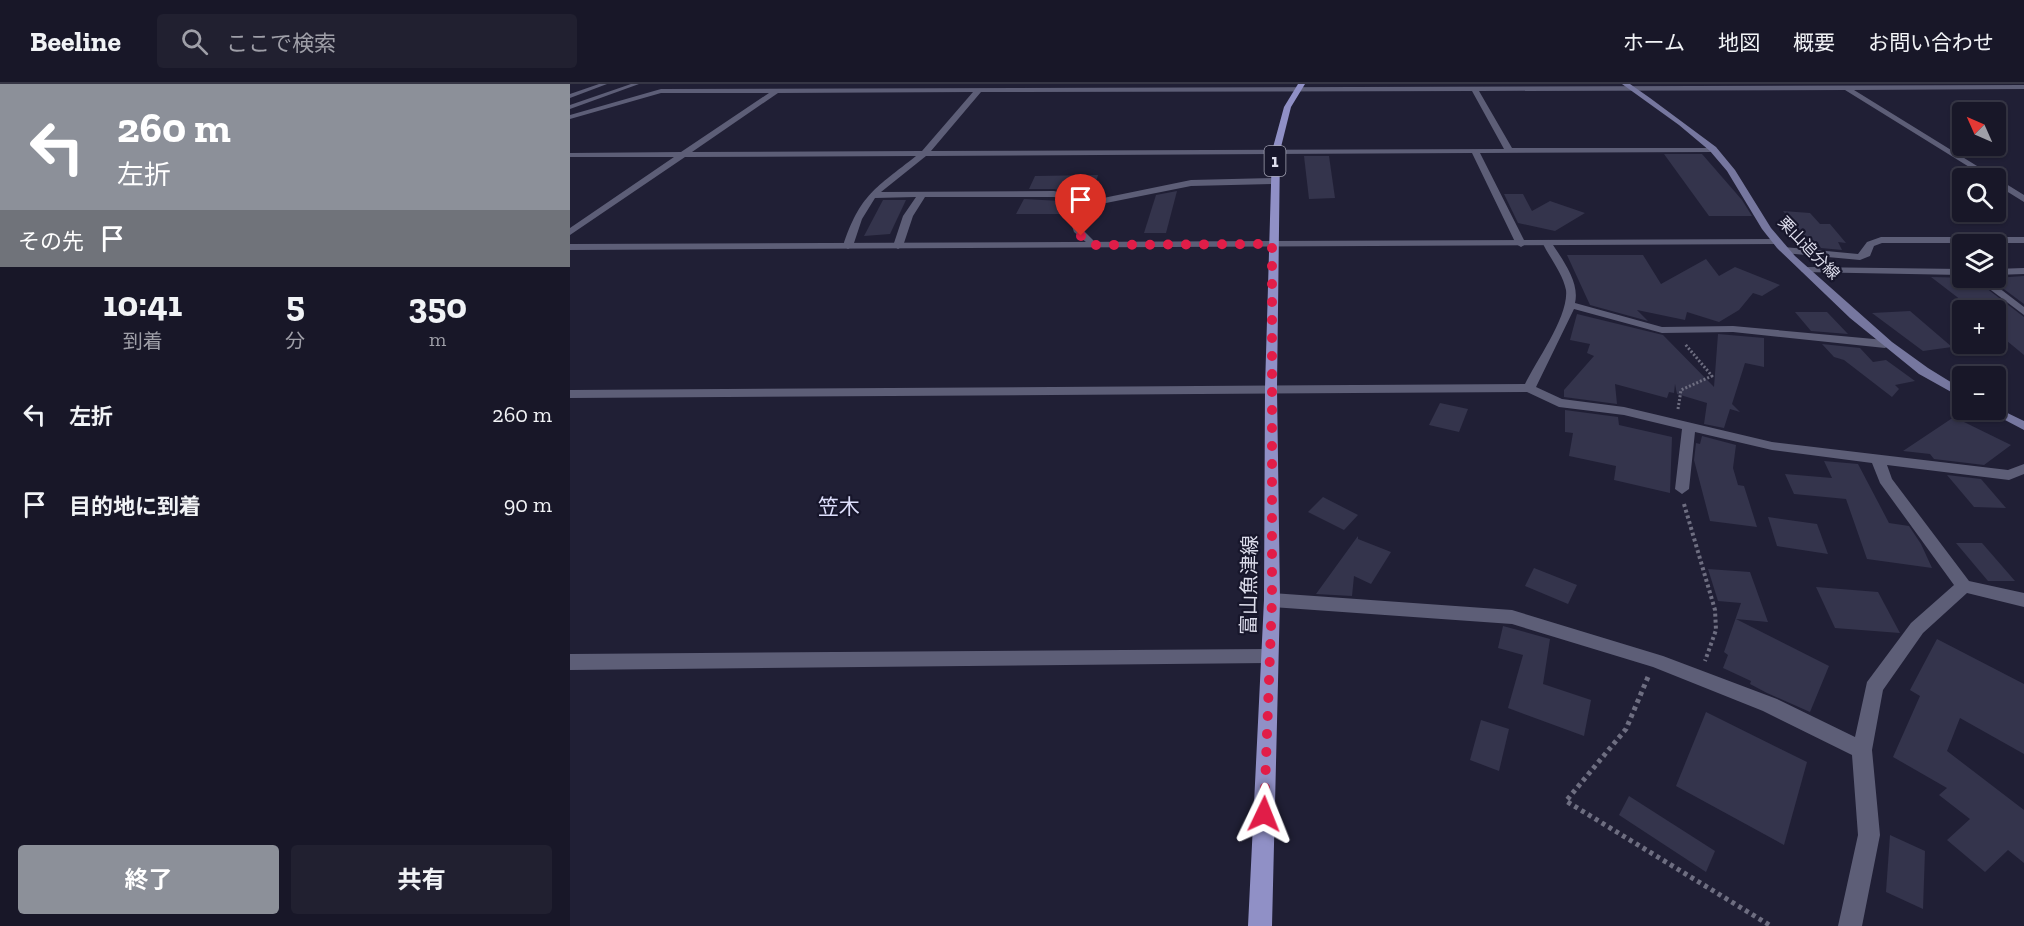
<!DOCTYPE html>
<html lang="ja">
<meta charset="utf-8">
<style>
:root{--surface:#181728;--page:#212030;--text:#f1f3f6;--muted:#9f9fa8;--line:#363645;--accent:#8c9099}
body{margin:0;font-family:"Zilla Slab","Noto Sans JP",serif;background:var(--page);color:var(--text);height:100vh;display:flex;flex-direction:column;font-size:22px;white-space:nowrap}
*{box-sizing:border-box;margin:0}
p{font-size:20px;color:var(--muted)}
.icon{flex:none;width:33px;height:33px;fill:none;stroke:currentColor;stroke-width:2;stroke-linecap:round;stroke-linejoin:round}
.map{position:relative;flex:1;overflow:hidden}
.drawer{display:flex;flex-direction:column;background:var(--surface);width:570px}
.drawer>*{flex:none}
.guide{background:#8c9099;color:#fff;overflow:hidden}
.needle{width:39px;rotate:315deg}
.buttons{position:absolute;left:1382px;top:18px;display:grid;gap:12px}
.buttons a{display:grid;place-items:center;width:54px;height:54px;border-radius:6px;background:var(--surface);box-shadow:0 2px 4px #0004,0 0 0 2px var(--line);font-size:30px}
.pin{position:absolute;display:grid;place-items:center;width:51px;height:51px;color:#fff;margin:-62px -26px;border-radius:50% 50% 50% 0;rotate:-45deg;box-shadow:0 0 6px #0007}
.pin .icon{rotate:45deg}
.me{position:absolute;width:66px;margin:-33px;rotate:2deg;stroke-linejoin:round;filter:drop-shadow(0 0 4px #0008)}
.turn{display:flex;align-items:center;gap:21px;height:126px;padding:0 18px;font-size:27px}
.turn .icon{width:78px;height:78px;stroke-width:2.5}
.turn b{display:block;font-size:42px;line-height:51px}
.then{display:flex;align-items:center;height:57px;padding:0 18px;background:#0003;gap:12px;font-size:22px}
.eta{display:flex;justify-content:space-evenly;align-items:center;height:102px;text-align:center}
.eta b{font-size:36px;font-weight:700;line-height:42px}
.action{display:flex;gap:12px;margin-top:auto;padding:12px 18px}
.action a{flex:1;height:69px;border-radius:6px;background:var(--accent);color:#fff;font-size:24px;font-weight:700;line-height:69px;text-align:center}
.action a+a{background:var(--page);color:var(--text)}
ul{padding:0;list-style:none}
li{display:flex;align-items:center;gap:18px;height:90px;padding:0 18px}
li div{flex:1}
li b{display:block;font-size:22px}
li em{font-style:normal}
header{display:flex;align-items:center;gap:36px;box-sizing:border-box;height:84px;padding:0 30px;background:var(--surface);border-bottom:2px solid var(--line)}
header strong{font-size:28px}
nav{display:flex;gap:33px;margin-inline-start:auto;font-size:21px}
.search{width:420px;height:54px;background:var(--page);display:flex;align-items:center;gap:15px;box-sizing:border-box;padding:0 21px;border-radius:6px;color:var(--muted);font-size:22px}
main{display:flex;flex:1;min-height:0}
.map>svg:first-child{display:block}
.building{fill:#34344c}
.lines{fill:none;stroke-linecap:round;stroke-linejoin:round}
.path-far2{stroke:#6e6e81;stroke-width:3;stroke-dasharray:2 2;stroke-linecap:butt}
.path-far1{stroke:#6e6e81;stroke-width:4;stroke-dasharray:3 3;stroke-linecap:butt}
.path{stroke:#6e6e81;stroke-width:5;stroke-dasharray:4 4;stroke-linecap:butt}
.service{fill:#5d5e77;fill-rule:evenodd}
.minor{fill:#5d5e77;fill-rule:evenodd}
.tertiary{fill:#5d5e77;fill-rule:evenodd}
.secondary{fill:#76779f;fill-rule:evenodd}
.primary{fill:#9090c6;fill-rule:evenodd}
.route{stroke:#e11d48;stroke-width:10;stroke-dasharray:0 18}
.labels{text-anchor:middle;dominant-baseline:central;stroke-width:4.5;stroke-linejoin:round;paint-order:stroke}
.far-street-label{font-size:16px;fill:#dedeed;stroke:#17162b}
.shield{fill:#17162b;stroke:#a2a2b3;stroke-width:1.5}
.shield-label{font-size:18px;font-weight:bold;fill:#dedeed}
.street-label{font-size:20px;fill:#dedeed;stroke:#17162b}
.neighbourhood-label{font-size:21px;fill:#dedffc;stroke:#17162b}
</style>
<header>
<strong>Beeline</strong>
<div class="search"><svg class="icon" aria-label="search" viewBox="0 0 24 24"><circle cx="10" cy="10" r="6"/><path d="M15 15l6 6"/></svg>ここで検索</div>
<nav><a>ホーム</a><a>地図</a><a>概要</a><a>お問い合わせ</a></nav>
</header>
<main>
<section class="drawer">
<div class="guide">
<div class="turn"><svg class="icon" aria-label="left" viewBox="0 0 24 24"><path d="M17 20v-9H6M10 6l-5 5 5 5"/></svg><div><b>260 m</b>左折</div></div>
<div class="then">その先<svg class="icon" aria-label="arrive" viewBox="0 0 24 24"><path d="M6 21V4h12l-3 4 3 4H6"/></svg></div>
</div>
<div class="eta">
<div><b>10:41</b><p>到着</p></div>
<div><b>5</b><p>分</p></div>
<div><b>350</b><p>m</p></div>
</div>
<ul>
<li><svg class="icon" aria-label="left" viewBox="0 0 24 24"><path d="M17 20v-9H6M10 6l-5 5 5 5"/></svg><div><b>左折</b></div><em>260 m</em></li>
<li><svg class="icon" aria-label="arrive" viewBox="0 0 24 24"><path d="M6 21V4h12l-3 4 3 4H6"/></svg><div><b>目的地に到着</b></div><em>90 m</em></li>
</ul>
<div class="action"><a>終了</a><a>共有</a></div>
</section>
<div class="map">
<svg width="1454" height="842" viewBox="0 0 1454 842">
<rect width="100%" height="100%" fill="#201f35"/>
<g class="building">
<path d="M1094 70H1132L1172 116 1182 132H1139Z"/>
<path d="M734 72H759L765 114 739 115Z"/>
<path d="M528 91 521 114 505 117 501 109 484 105H459L465 92Z"/>
<path d="M607 107 596 149H574L586 111Z"/>
<path d="M934 110H953L962 127 980 117 1015 129 985 147 948 139Z"/>
<path d="M454 115 491 117 496 130H446Z"/>
<path d="M313 116H336L320 150 294 152Z"/>
<path d="M1213 127 1240 129 1250 140H1260L1276 159 1268 158 1272 166 1251 164 1247 158H1239Z"/>
<path d="M997 171H1073L1091 200 1136 175 1149 192 1165 183 1210 201 1192 212 1183 209 1169 226 1149 238 1117 228 1115 236 1067 226 1078 237 1020 221Z"/>
<path d="M1454 192V220L1419 194H1425Z"/>
<path d="M1361 193 1403 194 1454 233V271L1425 247V226H1404Z"/>
<path d="M1340 227 1382 263 1353 267 1302 229Z"/>
<path d="M1225 228H1257L1278 250 1241 247Z"/>
<path d="M1007 230 1093 251 1144 303 1148 250 1194 254V283L1175 279 1162 320 1170 328 1160 325 1154 344 1134 340 1137 319 1107 310 1105 300 1104 309 1099 308 1097 314 1045 300 1047 320 994 313V306L1024 272 1017 269 1020 260 1000 256Z"/>
<path d="M1252 260 1290 264 1303 278 1316 276 1345 297 1325 301 1329 305 1322 313 1274 276 1264 273Z"/>
<path d="M870 319 898 325 889 348 859 341Z"/>
<path d="M995 326 1048 333 1049 341 1102 353 1100 409 1044 396 1046 382 999 372 1003 349 995 348Z"/>
<path d="M1384 333 1394 338 1441 361 1414 381 1364 375 1360 370 1333 367Z"/>
<path d="M1132 352 1166 361 1163 384 1168 401 1174 402 1187 443 1140 437 1124 376 1126 359 1130 360Z"/>
<path d="M1254 377 1288 380 1319 439 1339 442 1351 460 1362 484 1297 475 1276 415 1224 410 1215 390 1262 394Z"/>
<path d="M1377 391 1411 395 1436 424 1404 423Z"/>
<path d="M753 413 788 431 774 446 738 428Z"/>
<path d="M1198 433 1247 440 1258 470 1207 462Z"/>
<path d="M788 452V455L821 468 801 500 784 492 782 512 746 510Z"/>
<path d="M1386 459H1412L1445 497H1418Z"/>
<path d="M964 484 1007 501 998 520 955 502Z"/>
<path d="M1138 485 1180 488 1198 538 1166 535 1259 582 1240 628 1197 609 1180 600 1181 597 1153 584 1158 571 1154 568 1171 519 1148 517Z"/>
<path d="M1246 503 1308 508 1330 549 1265 544Z"/>
<path d="M933 542 980 555 973 600 1021 616 1014 652 938 624 953 571 928 564Z"/>
<path d="M1367 555 1454 600V670L1390 634 1377 667 1454 726V779L1438 766 1415 788 1377 756 1400 735 1369 711 1377 704 1323 673 1350 612 1340 606Z"/>
<path d="M1136 628 1237 678 1214 761 1106 702Z"/>
<path d="M911 636 939 645 929 687 900 676Z"/>
<path d="M1059 712 1145 767 1136 788 1049 731Z"/>
<path d="M1320 751 1355 767 1353 825 1316 808Z"/>
</g>
<g class="lines">
<path class="path-far2" d="M1108 325 1111 306 1142 292 1115 260"/>
<path class="path-far1" d="M1114 420 1145 526 1146 546 1135 577"/>
<path class="path" d="M1078 593 1056 645 996 717 1201 842"/>
<g class="service">
<path d="M29 0H37L0 14V10Z"/>
<path d="M61 0H69L0 25V21Z"/>
</g>
<g class="minor">
<path d="M1454 1V5L1284 6 1454 111V118L1425 100V94H1417L1275 6 909 7 942 64H1144L1148 66 1144 68 910 69 956 160 951 163 946 160 902 69 356 72 311 108 484 107 500 111 504 120 621 96 704 94 708 97 704 100 621 102 506 125 510 143 528 161 523 164 504 148 493 115 484 113H355L343 132 333 162 328 165 323 162 333 132 346 113 305 114 292 135 283 162 278 165 273 162C290 110 306 104 346 72L115 73 0 151V144L104 73H0V69L111 68 199 9H91L0 35V31L91 5ZM902 7 934 65 361 67 411 8ZM403 8 352 67 122 68 208 9Z"/>
<path d="M1311 153H1454V159H1312L1304 162 1300 172 1290 176 1214 169 1209 166 1214 163 1288 170 1297 158Z"/>
<path d="M975 158H981C992 175 1010 198 1005 219L1092 243 1163 242 1315 256 1321 260 1315 264 1163 248 1092 249 1004 225 966 303 992 315 1054 323 1202 358 1438 386 1454 380V390L1439 396 1317 381 1322 395 1399 497 1454 509V523L1397 509 1353 549 1313 606 1302 666 1310 751 1292 842H1268L1288 751 1282 671 1193 627 1083 583 942 540 702 523 696 521 694 516 696 511 702 509 942 526 1093 572 1207 615 1285 653 1297 598 1341 539 1384 501 1310 399 1302 379 1202 366 1125 348 1119 405 1112 410 1105 405 1112 345 1054 331 989 323 957 308 0 314V306L955 300C966 277 999 232 996 206 993 190 980 174 973 160Z"/>
<path d="M1236 183 1392 185V191L1232 188 1231 186Z"/>
<path d="M1454 184V190L1425 191V185Z"/>
<path d="M1405 194H1416L1454 223V231Z"/>
<path d="M698 565 704 567 707 572 704 577 698 579 0 586V570Z"/>
</g>
<path class="tertiary" d="M1206 155 1211 158 1209 160 0 166V160Z"/>
<g class="secondary">
<path d="M1052 0H1060L1080 14 1146 63 1165 86 1201 144 1225 172 1322 258 1358 284 1392 305V314L1349 290 1280 234 1207 164 1192 145 1157 87 1140 67 1109 41Z"/>
<path d="M1425 323 1454 337V346L1416 326H1425Z"/>
</g>
<path class="primary" d="M728 0H735L721 23 710 67 707 304 710 516 702 842H678L694 516 695 304 702 67 714 23Z"/>
</g>
<g class="lines">
<path class="route" d="M511 152 523 161 702 160V516L694 730"/>
</g>
<g class="labels">
<g class="far-street-label">
<text transform="translate(1239 164) rotate(46)">栗山追分線</text>
</g>
<rect class="shield" x="694.5" y="62" width="21" height="30" rx="4.5"/>
<g class="shield-label">
<text x="705" y="77">1</text>
</g>
<g class="street-label">
<text transform="translate(679 501) rotate(-89)">富山魚津線</text>
</g>
<g class="neighbourhood-label">
<text x="269" y="422">笠木</text>
</g>
</g>
</svg>
<div class="buttons">
<a><svg class="needle" viewBox="-14 -14 28 28"><path d="M0-13l5 13h-10z" fill="#e53935"/><path d="M0 13l5-13h-10z" fill="#9f9fa8"/></svg></a>
<a><svg class="icon" aria-label="search" viewBox="0 0 24 24"><circle cx="10" cy="10" r="6"/><path d="M15 15l6 6"/></svg></a>
<a><svg class="icon" aria-label="layers" viewBox="0 0 24 24"><path d="M12 4l9 5-9 5-9-5zM3 14l9 5 9-5"/></svg></a>
<a>+</a>
<a>−</a>
</div>
<div class="pin" style="left:511px;top:152px;background:#d93025"><svg class="icon" aria-label="arrive" viewBox="0 0 24 24"><path d="M6 21V4h12l-3 4 3 4H6"/></svg></div>
<svg class="me" style="left:694px;top:730px" viewBox="-20 -20 40 40"><path d="M0-17L14 15 0 8-14 15z" fill="#e11d48" stroke="#fff" stroke-width="4"/></svg>
</div>
</main>
